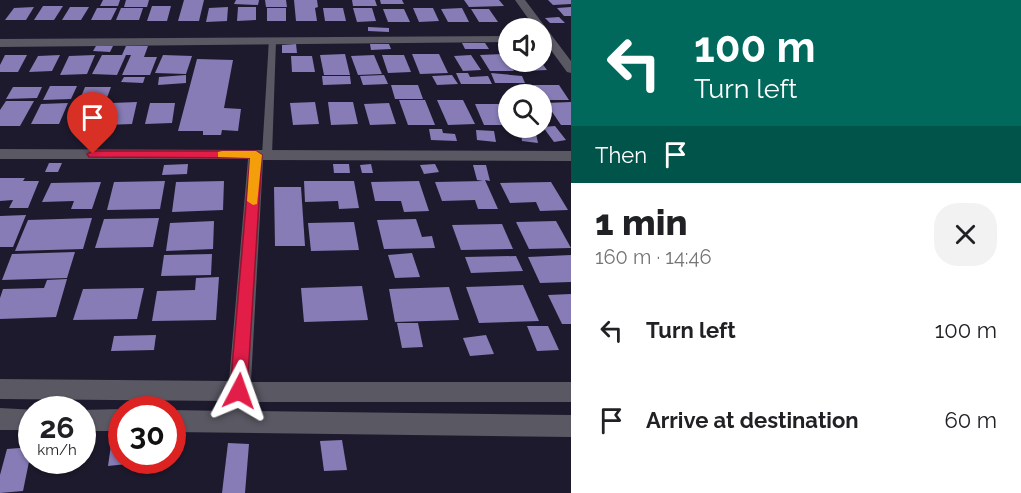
<!DOCTYPE html>
<meta charset="utf-8">
<style>
:root{--surface:#fff;--page:#f2f2f2;--text:#202124;--muted:#757577}
body{margin:0;font-family:Raleway,sans-serif;background:var(--page);color:var(--text);height:100vh;display:flex;flex-direction:column;font-size:22px;white-space:nowrap}
*{box-sizing:border-box;margin:0}
p{font-size:20px;color:var(--muted)}
.icon{flex:none;width:33px;height:33px;fill:none;stroke:currentColor;stroke-width:2;stroke-linecap:round;stroke-linejoin:round}
.map{position:relative;flex:1;overflow:hidden}
.details{display:flex;flex-direction:column;background:var(--surface);width:450px}
.details>*{flex:none}
.hud{background:#00695c;color:#fff;overflow:hidden}
.tools{position:absolute;left:498px;top:18px;display:grid;gap:12px}
.tools a{display:grid;place-items:center;width:54px;height:54px;border-radius:50%;background:var(--surface);box-shadow:0 2px 4px #0004;font-size:30px}
.speed{position:absolute;left:18px;top:396px;display:flex;gap:12px;font-size:30px;font-weight:700;text-align:center}
.speed>*{display:grid;place-content:center;width:78px;height:78px;border-radius:50%;background:var(--surface);box-shadow:0 2px 4px #0004;line-height:1}
.speed small{font-size:15px;font-weight:400}
.speed .limit{border:9px solid #d22;background:#fff;color:#111}
.pin{position:absolute;display:grid;place-items:center;width:51px;height:51px;color:#fff;margin:-62px -26px;border-radius:50% 50% 50% 0;rotate:-45deg;box-shadow:0 0 6px #0007}
.pin .icon{rotate:45deg}
.me{position:absolute;width:66px;margin:-33px;rotate:4deg;stroke-linejoin:round;filter:drop-shadow(0 0 4px #0008)}
.turn{display:flex;align-items:center;gap:21px;height:126px;padding:0 24px;font-size:27px}
.turn .icon{width:78px;height:78px;stroke-width:2.5}
.turn b{display:block;font-size:42px;line-height:51px}
.then{display:flex;align-items:center;height:57px;padding:0 24px;background:#0003;gap:12px;font-size:22px}
.round{display:grid;place-items:center;flex:none;width:63px;height:63px;border-radius:24px;background:var(--page)}
.head{display:flex;align-items:center;justify-content:space-between;height:102px;padding:0 24px}
h1{font-size:36px;font-weight:800;line-height:45px}
ul{padding:0;list-style:none}
li{display:flex;align-items:center;gap:18px;height:90px;padding:0 24px}
li div{flex:1}
li b{display:block;font-size:22px}
li em{font-style:normal}
main{display:flex;flex:1;min-height:0}
.map>svg:first-child{display:block}
.building{fill:#877cb6}
.lines{fill:none;stroke-linecap:round;stroke-linejoin:round}
.lane{fill:#595863;fill-rule:evenodd}
.street{fill:#595863;fill-rule:evenodd}
.route{fill:#e11d48;stroke:#92132f;stroke-width:1.5}
.slow{fill:#f59e0b}
</style>
<main>
<div class="map">
<svg width="571" height="493" viewBox="0 0 571 493">
<rect width="100%" height="100%" fill="#1e1a2e"/>
<g class="building">
<path d="M103 0H120L118 6H100Z"/>
<path d="M126 0H149L147 7H124Z"/>
<path d="M184 0H204L199 21H178Z"/>
<path d="M236 0H259L258 5 234 4Z"/>
<path d="M265 0H286L287 7H266Z"/>
<path d="M294 0H317L318 7 315 8 317 21H296Z"/>
<path d="M352 0H375L377 6H353Z"/>
<path d="M380 0H402L404 4H381Z"/>
<path d="M464 0H499L504 6 469 7Z"/>
<path d="M548 0H571V4L553 5Z"/>
<path d="M43 6H63L54 20H34Z"/>
<path d="M152 6H171L167 21H147Z"/>
<path d="M34 7 26 20H5L14 8Z"/>
<path d="M70 7H89L81 20H62Z"/>
<path d="M228 7 227 21 206 22 209 8Z"/>
<path d="M238 7H256V20L237 21Z"/>
<path d="M571 7V16H564L557 8Z"/>
<path d="M97 8H117L111 20H91Z"/>
<path d="M121 8H143L139 20H116Z"/>
<rect x="267" y="8" width="19" height="13"/>
<path d="M323 8H343L346 21H325Z"/>
<path d="M353 8H372L376 21 357 22Z"/>
<path d="M413 8H433L439 21 419 22Z"/>
<path d="M462 8 469 22H448L441 9Z"/>
<path d="M383 9H404L410 22H388Z"/>
<path d="M471 9H489L498 22H479Z"/>
<path d="M559 17 565 23H550L545 18Z"/>
<path d="M368 27 389 28V32L368 31Z"/>
<path d="M462 43H485L489 49H465Z"/>
<path d="M296 44 297 53H282V45Z"/>
<path d="M370 44H389L391 49 371 50Z"/>
<path d="M96 46H113L110 52 93 51Z"/>
<path d="M126 46H148L144 57H157L150 75H122L131 55H126L117 75 92 74 102 55H122Z"/>
<path d="M345 54 350 75H324L320 55Z"/>
<path d="M412 54H439L448 73 420 74Z"/>
<path d="M503 54 514 71H490L480 55Z"/>
<path d="M5 55H27L18 72H0V65Z"/>
<path d="M60 55 52 71 29 72 38 56Z"/>
<path d="M95 55 87 74 60 75 69 56Z"/>
<path d="M163 55 192 56 186 74 155 73Z"/>
<path d="M374 55 382 74 358 75 351 56Z"/>
<path d="M382 55H404L411 72 388 73Z"/>
<path d="M471 55 481 70 463 71 454 56Z"/>
<path d="M291 56H312L315 72H292Z"/>
<path d="M197 59 233 60 224 108 241 109 238 131 222 130 221 135H203V131H178Z"/>
<path d="M518 62H541L547 70 525 71Z"/>
<path d="M456 73H468L470 77 488 76 492 84H461Z"/>
<path d="M491 73 522 76 525 83H495Z"/>
<path d="M186 75V83L158 85 159 77Z"/>
<path d="M384 75 388 84 363 85 360 76Z"/>
<path d="M452 75 458 84 437 85 432 76Z"/>
<path d="M322 76H350L351 84 323 85Z"/>
<path d="M124 77H145L143 83 121 82Z"/>
<path d="M391 85H418L423 99H395Z"/>
<path d="M533 85H559L569 100H543L542 94H539Z"/>
<path d="M50 86H77L71 99 43 100Z"/>
<path d="M13 87H42L37 98 6 99Z"/>
<path d="M85 87H111L97 124H70Z"/>
<path d="M399 100H425L435 125H408Z"/>
<path d="M437 100H463L475 124 448 125Z"/>
<path d="M6 101H34L20 126H0V110Z"/>
<path d="M137 102 132 124 105 125 112 103Z"/>
<path d="M315 102 319 124 293 125 290 103Z"/>
<path d="M328 102H353L358 124 331 125Z"/>
<path d="M571 102V125H561L546 103Z"/>
<path d="M68 103 59 124H31L41 104Z"/>
<path d="M150 103H175L172 123 145 124Z"/>
<path d="M389 103 396 124 370 125 364 104Z"/>
<path d="M475 104H500L508 125H484Z"/>
<path d="M555 126 566 140 554 142 543 127Z"/>
<path d="M429 129H442L443 133 455 134 457 141 431 140Z"/>
<path d="M476 130 494 131 496 142 477 140Z"/>
<path d="M521 133 536 134 538 143 522 141Z"/>
<path d="M49 163H62L58 172H45Z"/>
<path d="M188 164 187 174 162 175 164 165Z"/>
<path d="M333 164H349L350 173H334Z"/>
<path d="M371 164 373 173H362L360 165Z"/>
<path d="M435 164 439 172 424 174 420 165Z"/>
<path d="M473 165H486L490 181 485 180 498 209H478L475 200 442 201 435 182 483 181 477 180Z"/>
<path d="M0 178H25L23 181H39L28 208H9L13 200 0 201Z"/>
<path d="M165 181 160 209 107 210 114 182Z"/>
<path d="M224 181 223 210 172 212 176 182Z"/>
<path d="M304 181H354L359 208 339 209 338 201 305 202Z"/>
<path d="M419 181 429 211 404 212 401 201H375L371 182Z"/>
<path d="M101 182 92 209H71L74 201 42 202 51 183Z"/>
<path d="M551 182 568 210 540 211 536 202 510 203 500 183Z"/>
<path d="M274 187H301L305 246H275Z"/>
<path d="M26 215 13 247H0V216Z"/>
<path d="M92 218 83 249 15 251 28 220Z"/>
<path d="M159 218 153 247 95 248 104 219Z"/>
<path d="M416 219 422 237 432 236 435 248 384 249 377 220Z"/>
<path d="M214 221 213 249 166 251 170 223Z"/>
<path d="M556 221 571 248 529 249 516 222Z"/>
<path d="M354 222 359 250 311 251 308 223Z"/>
<path d="M502 224 513 249 461 250 452 225Z"/>
<path d="M75 252 67 278 2 280 12 254Z"/>
<path d="M412 253 420 277 395 278 388 255Z"/>
<path d="M212 254 211 275 161 276 164 255Z"/>
<path d="M571 255V282L540 283 528 257Z"/>
<path d="M516 256 523 271 471 273 465 257Z"/>
<path d="M219 277 216 320 152 321 157 291 195 290 196 278Z"/>
<path d="M67 279 56 317 0 319V298L3 289 44 288 47 280Z"/>
<path d="M523 285 539 321 479 323 466 287Z"/>
<path d="M362 286 368 320 304 322 301 288Z"/>
<path d="M449 287 459 320 395 322 389 289Z"/>
<path d="M144 288 137 319 73 320 83 289Z"/>
<path d="M571 294V324H562L548 295Z"/>
<path d="M397 323H418L423 347 402 348Z"/>
<path d="M527 326H548L559 350 537 351Z"/>
<path d="M156 335 154 350 111 351 114 336Z"/>
<path d="M486 335 494 354 470 356 463 338Z"/>
<path d="M342 440 347 470 324 471 320 441Z"/>
<path d="M228 443 249 444 245 493H222Z"/>
<path d="M122 444V460L146 462 108 466 111 445Z"/>
<path d="M32 447 23 491 0 493V475L7 449Z"/>
</g>
<g class="lines">
<path class="lane" d="M269 39 276 41 272 155 267 158 262 155Z"/>
<g class="street">
<path d="M515 0H525L571 61V73L567 72 542 38V28H535Z"/>
<path d="M508 36V42L0 47V39Z"/>
<path d="M0 149 571 151V161L263 160 251 382H571V402H250L251 411 571 415V437L172 432V410L227 411 228 401 0 399V379L229 381 248 159H0Z"/>
<path d="M0 408 36 410H32V430H0Z"/>
<path d="M122 409V431H82L81 410Z"/>
</g>
</g>
<path class="route" d="M93 151H256L262 155 247 391 245 397 239 399 233 397 230 391 250 158 89 157 87 154Z"/>
<path class="slow" d="M222 151H256L262 155 257 204 253 205 247 201 250 158 218 157V152Z"/>
</svg>
<div class="tools">
<a><svg class="icon" aria-label="sound" viewBox="0 0 24 24"><path d="M4 9h4l5-4v14l-5-4H4zM17 9q2 3 0 6"/></svg></a>
<a><svg class="icon" aria-label="search" viewBox="0 0 24 24"><circle cx="10" cy="10" r="6"/><path d="M15 15l6 6"/></svg></a>
</div>
<div class="speed"><div>26<small>km/h</small></div><div class="limit">30</div></div>
<div class="pin" style="left:93px;top:154px;background:#d93025"><svg class="icon" aria-label="arrive" viewBox="0 0 24 24"><path d="M6 21V4h12l-3 4 3 4H6"/></svg></div>
<svg class="me" style="left:239px;top:391px" viewBox="-20 -20 40 40"><path d="M0-17L14 15 0 8-14 15z" fill="#e11d48" stroke="#fff" stroke-width="4"/></svg>
</div>
<section class="details">
<div class="hud">
<div class="turn"><svg class="icon" aria-label="left" viewBox="0 0 24 24"><path d="M17 20v-9H6M10 6l-5 5 5 5"/></svg><div><b>100 m</b>Turn left</div></div>
<div class="then">Then<svg class="icon" aria-label="arrive" viewBox="0 0 24 24"><path d="M6 21V4h12l-3 4 3 4H6"/></svg></div>
</div>
<div class="head"><div><h1>1 min</h1><p>160 m · 14:46</p></div><a class="round"><svg class="icon" aria-label="close" viewBox="0 0 24 24"><path d="M6 6l12 12M18 6L6 18"/></svg></a></div>
<ul>
<li><svg class="icon" aria-label="left" viewBox="0 0 24 24"><path d="M17 20v-9H6M10 6l-5 5 5 5"/></svg><div><b>Turn left</b></div><em>100 m</em></li>
<li><svg class="icon" aria-label="arrive" viewBox="0 0 24 24"><path d="M6 21V4h12l-3 4 3 4H6"/></svg><div><b>Arrive at destination</b></div><em>60 m</em></li>
</ul>
</section>
</main>
